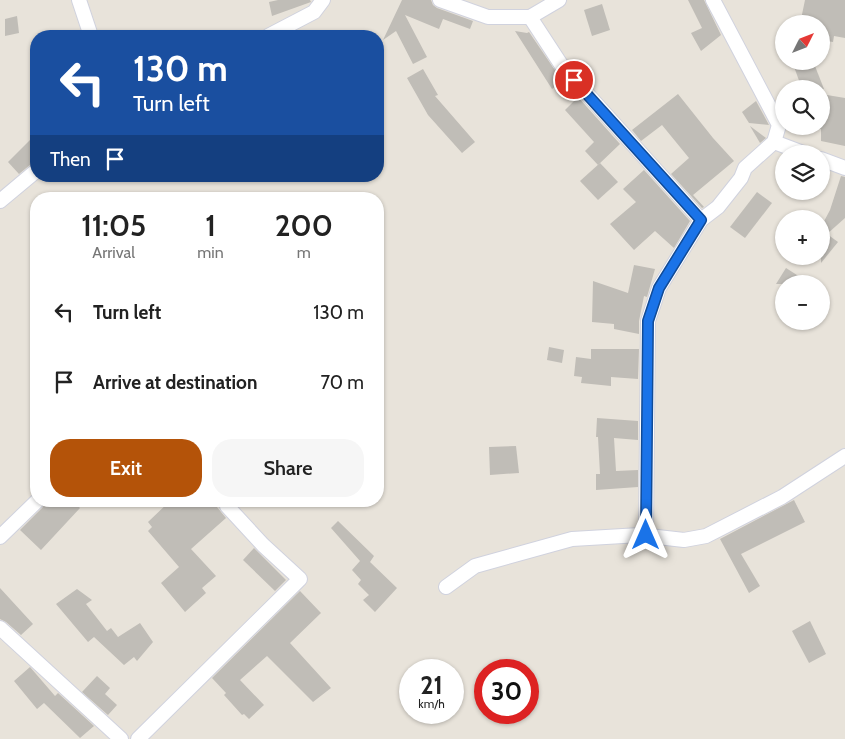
<!DOCTYPE html>
<meta charset="utf-8">
<style>
:root{--surface:#fff;--page:#f6f6f6;--text:#222;--muted:#767676;--accent:#b45309}
body{margin:0;font-family:Cabin,sans-serif;background:var(--page);color:var(--text);height:100vh;display:flex;flex-direction:column;font-size:19px;white-space:nowrap}
*{box-sizing:border-box;margin:0}
p{font-size:16px;color:var(--muted)}
.icon{flex:none;width:28px;height:28px;fill:none;stroke:currentColor;stroke-width:2;stroke-linecap:round;stroke-linejoin:round}
.map{position:relative;flex:1;overflow:hidden}
.sheet{position:absolute;left:30px;top:192px;width:354px;height:315px;display:flex;flex-direction:column;background:var(--surface);border-radius:20px;box-shadow:0 1px 4px #0004}
.sheet>*{flex:none}
.hud{position:absolute;left:30px;top:30px;width:354px;height:152px;border-radius:20px;box-shadow:0 1px 4px #0004;background:#1a4fa0;color:#fff;overflow:hidden}
.needle{width:32px;rotate:48deg}
.fabs{position:absolute;left:775px;top:15px;display:grid;gap:10px}
.fabs a{display:grid;place-items:center;width:55px;height:55px;border-radius:50%;background:var(--surface);box-shadow:0 1px 4px #0004;font-size:25px}
.speed{position:absolute;left:399px;top:659px;display:flex;gap:10px;font-size:25px;font-weight:700;text-align:center}
.speed>*{display:grid;place-content:center;width:65px;height:65px;border-radius:50%;background:var(--surface);box-shadow:0 1px 4px #0004;line-height:1}
.speed small{font-size:12px;font-weight:400}
.speed .limit{border:8px solid #d22;background:#fff;color:#111}
.pin{position:absolute;display:grid;place-items:center;width:42px;height:42px;color:#fff;margin:-21px;border:2px solid #fff;border-radius:50%;box-shadow:0 1px 5px #0007}
.me{position:absolute;width:55px;margin:-28px;rotate:0deg;stroke-linejoin:round;filter:drop-shadow(0 0 4px #0008)}
.turn{display:flex;align-items:center;gap:18px;height:105px;padding:0 20px;font-size:22px}
.turn .icon{width:65px;height:65px;stroke-width:2.5}
.turn b{display:block;font-size:35px;line-height:42px}
.then{display:flex;align-items:center;height:48px;padding:0 20px;background:#0003;gap:10px;font-size:19px}
.eta{display:flex;justify-content:space-evenly;align-items:center;height:85px;text-align:center}
.eta b{font-size:30px;font-weight:600;line-height:35px}
.action{display:flex;gap:10px;margin-top:auto;padding:10px 20px}
.action a{flex:1;height:58px;border-radius:20px;background:var(--accent);color:#fff;font-size:20px;font-weight:600;line-height:58px;text-align:center}
.action a+a{background:var(--page);color:var(--text)}
ul{padding:0;list-style:none}
li{display:flex;align-items:center;gap:15px;height:70px;padding:0 20px}
li div{flex:1}
li b{display:block;font-size:19px}
li em{font-style:normal}
.map>svg:first-child{display:block}
.building{fill:#c0bdb7}
.lines{fill:none;stroke-linecap:round;stroke-linejoin:round}
.minor-casing{stroke:#d0d2de;stroke-width:16}
.minor{stroke:#fff;stroke-width:14}
.route-casing{stroke:#114b97;stroke-width:12}
.route{stroke:#1a73e8;stroke-width:9}
</style>
<div class="map">
<svg width="845" height="739" viewBox="0 0 845 739">
<rect width="100%" height="100%" fill="#e8e3da"/>
<g class="building">
<path d="M278 0H310L311 2 272 16 269 2Z"/>
<path d="M402 0H431L433 5 437 8 473 21 470 29 443 19 439 29 405 15 427 57 413 64 396 31 383 40Z"/>
<path d="M688 0H704L721 35 701 51 691 33 702 28Z"/>
<path d="M805 0H845V38L834 36 833 42 821 40V24H800Z"/>
<path d="M602 4 610 30 592 36 584 10Z"/>
<path d="M17 16 19 33 5 36V19Z"/>
<path d="M515 31 527 33 529 32 563 82 552 89Z"/>
<path d="M792 61H813L824 89H802Z"/>
<path d="M423 69 438 95 435 96 475 142 462 153 428 115 407 78Z"/>
<path d="M678 94 713 138 734 161 693 195 704 207 702 208 671 174 689 158 662 125 641 141 632 130Z"/>
<path d="M821 94 845 98V146L821 141V129H818L819 126H821Z"/>
<path d="M578 97 620 144 598 165 585 151 594 142 565 110Z"/>
<path d="M756 101 769 125 749 123 742 112Z"/>
<path d="M750 126 766 138 760 143Z"/>
<path d="M36 134V160L19 174 8 162Z"/>
<path d="M600 163 618 182 598 200 580 181Z"/>
<path d="M644 170 690 221 674 248 655 231 634 250 610 224 636 202 623 189Z"/>
<path d="M841 176 845 177V218L827 234 838 242 821 263V227L830 210Z"/>
<path d="M757 192 772 203 745 238 730 227Z"/>
<path d="M634 265 655 269 647 297 644 296 639 321V334L614 329V324L592 322 593 281 628 293Z"/>
<path d="M786 268 811 284H776Z"/>
<path d="M549 347 564 350 562 363 547 360Z"/>
<path d="M591 349H639L638 379 611 377V386L581 383 582 377 574 376 576 357 591 359Z"/>
<path d="M597 418 638 421V440L614 438 616 471 638 470V487L596 490V474H600L598 437H596Z"/>
<path d="M516 446 519 473 490 475 489 447Z"/>
<path d="M794 500 805 522 741 554 760 586 749 593 720 539Z"/>
<path d="M46 501H73L80 508 41 550 20 530 43 507Z"/>
<path d="M170 501H212L226 518 191 549 216 576 202 588 206 593 185 612 161 583 179 567 148 531 152 527 148 522Z"/>
<path d="M338 521 374 556 370 562 397 588 375 612 363 600 369 595 358 584 361 580 352 570 360 561 331 528Z"/>
<path d="M254 548 286 580 275 591 243 560Z"/>
<path d="M0 588 33 624 21 635 6 622 0 619Z"/>
<path d="M77 589 92 600 86 604 107 631 111 628 118 637 140 623 153 642 137 661 134 657 124 665 94 637 88 642 56 604Z"/>
<path d="M300 591 321 613 290 643 331 688 313 702 267 656 240 680 264 705 249 719 244 714 242 715 224 695 226 693 212 678Z"/>
<path d="M810 621 826 654 809 663 792 631Z"/>
<path d="M30 667 55 696 58 693 94 726 80 738 44 703 37 709 14 681Z"/>
<path d="M97 676 110 688 105 694 117 705 108 715 82 692Z"/>
</g>
<g class="lines">
<g class="minor-casing">
<g id="minor">
<path d="M79 0 91 36"/>
<path d="M440 0 488 17H530L559 0"/>
<path d="M530 17 562 66 701 220"/>
<path d="M268 36 314 12 323 0"/>
<path d="M774 142 806 154"/>
<path d="M821 159 845 168"/>
<path d="M0 201 36 171"/>
<path d="M646 535 648 321 659 288 701 220 718 207 741 178 745 168 774 142 779 125 713 0"/>
<path d="M0 537 37 501"/>
<path d="M446 587 475 566 572 539 640 535 684 540 706 536 782 497 845 456"/>
<path d="M0 628 121 739"/>
<path d="M138 739 300 579 263 545 227 506 231 501"/>
</g>
</g>
<use href="#minor" class="minor"/>
</g>
<g class="lines">
<g class="route-casing">
<path id="route" d="M574 80 701 220 659 288 648 321 646 535"/>
</g>
<use href="#route" class="route"/>
</g>
</svg>
<div class="fabs">
<a><svg class="needle" viewBox="-14 -14 28 28"><path d="M0-13l5 13h-10z" fill="#e53935"/><path d="M0 13l5-13h-10z" fill="#767676"/></svg></a>
<a><svg class="icon" aria-label="search" viewBox="0 0 24 24"><circle cx="10" cy="10" r="6"/><path d="M15 15l6 6"/></svg></a>
<a><svg class="icon" aria-label="layers" viewBox="0 0 24 24"><path d="M12 4l9 5-9 5-9-5zM3 14l9 5 9-5"/></svg></a>
<a>+</a>
<a>−</a>
</div>
<div class="speed"><div>21<small>km/h</small></div><div class="limit">30</div></div>
<div class="pin" style="left:574px;top:80px;background:#d93025"><svg class="icon" aria-label="arrive" viewBox="0 0 24 24"><path d="M6 21V4h12l-3 4 3 4H6"/></svg></div>
<svg class="me" style="left:646px;top:535px" viewBox="-20 -20 40 40"><path d="M0-17L14 15 0 8-14 15z" fill="#1a73e8" stroke="#fff" stroke-width="4"/></svg>
<div class="hud">
<div class="turn"><svg class="icon" aria-label="left" viewBox="0 0 24 24"><path d="M17 20v-9H6M10 6l-5 5 5 5"/></svg><div><b>130 m</b>Turn left</div></div>
<div class="then">Then<svg class="icon" aria-label="arrive" viewBox="0 0 24 24"><path d="M6 21V4h12l-3 4 3 4H6"/></svg></div>
</div>
<section class="sheet">
<div class="eta">
<div><b>11:05</b><p>Arrival</p></div>
<div><b>1</b><p>min</p></div>
<div><b>200</b><p>m</p></div>
</div>
<ul>
<li><svg class="icon" aria-label="left" viewBox="0 0 24 24"><path d="M17 20v-9H6M10 6l-5 5 5 5"/></svg><div><b>Turn left</b></div><em>130 m</em></li>
<li><svg class="icon" aria-label="arrive" viewBox="0 0 24 24"><path d="M6 21V4h12l-3 4 3 4H6"/></svg><div><b>Arrive at destination</b></div><em>70 m</em></li>
</ul>
<div class="action"><a>Exit</a><a>Share</a></div>
</section>
</div>
